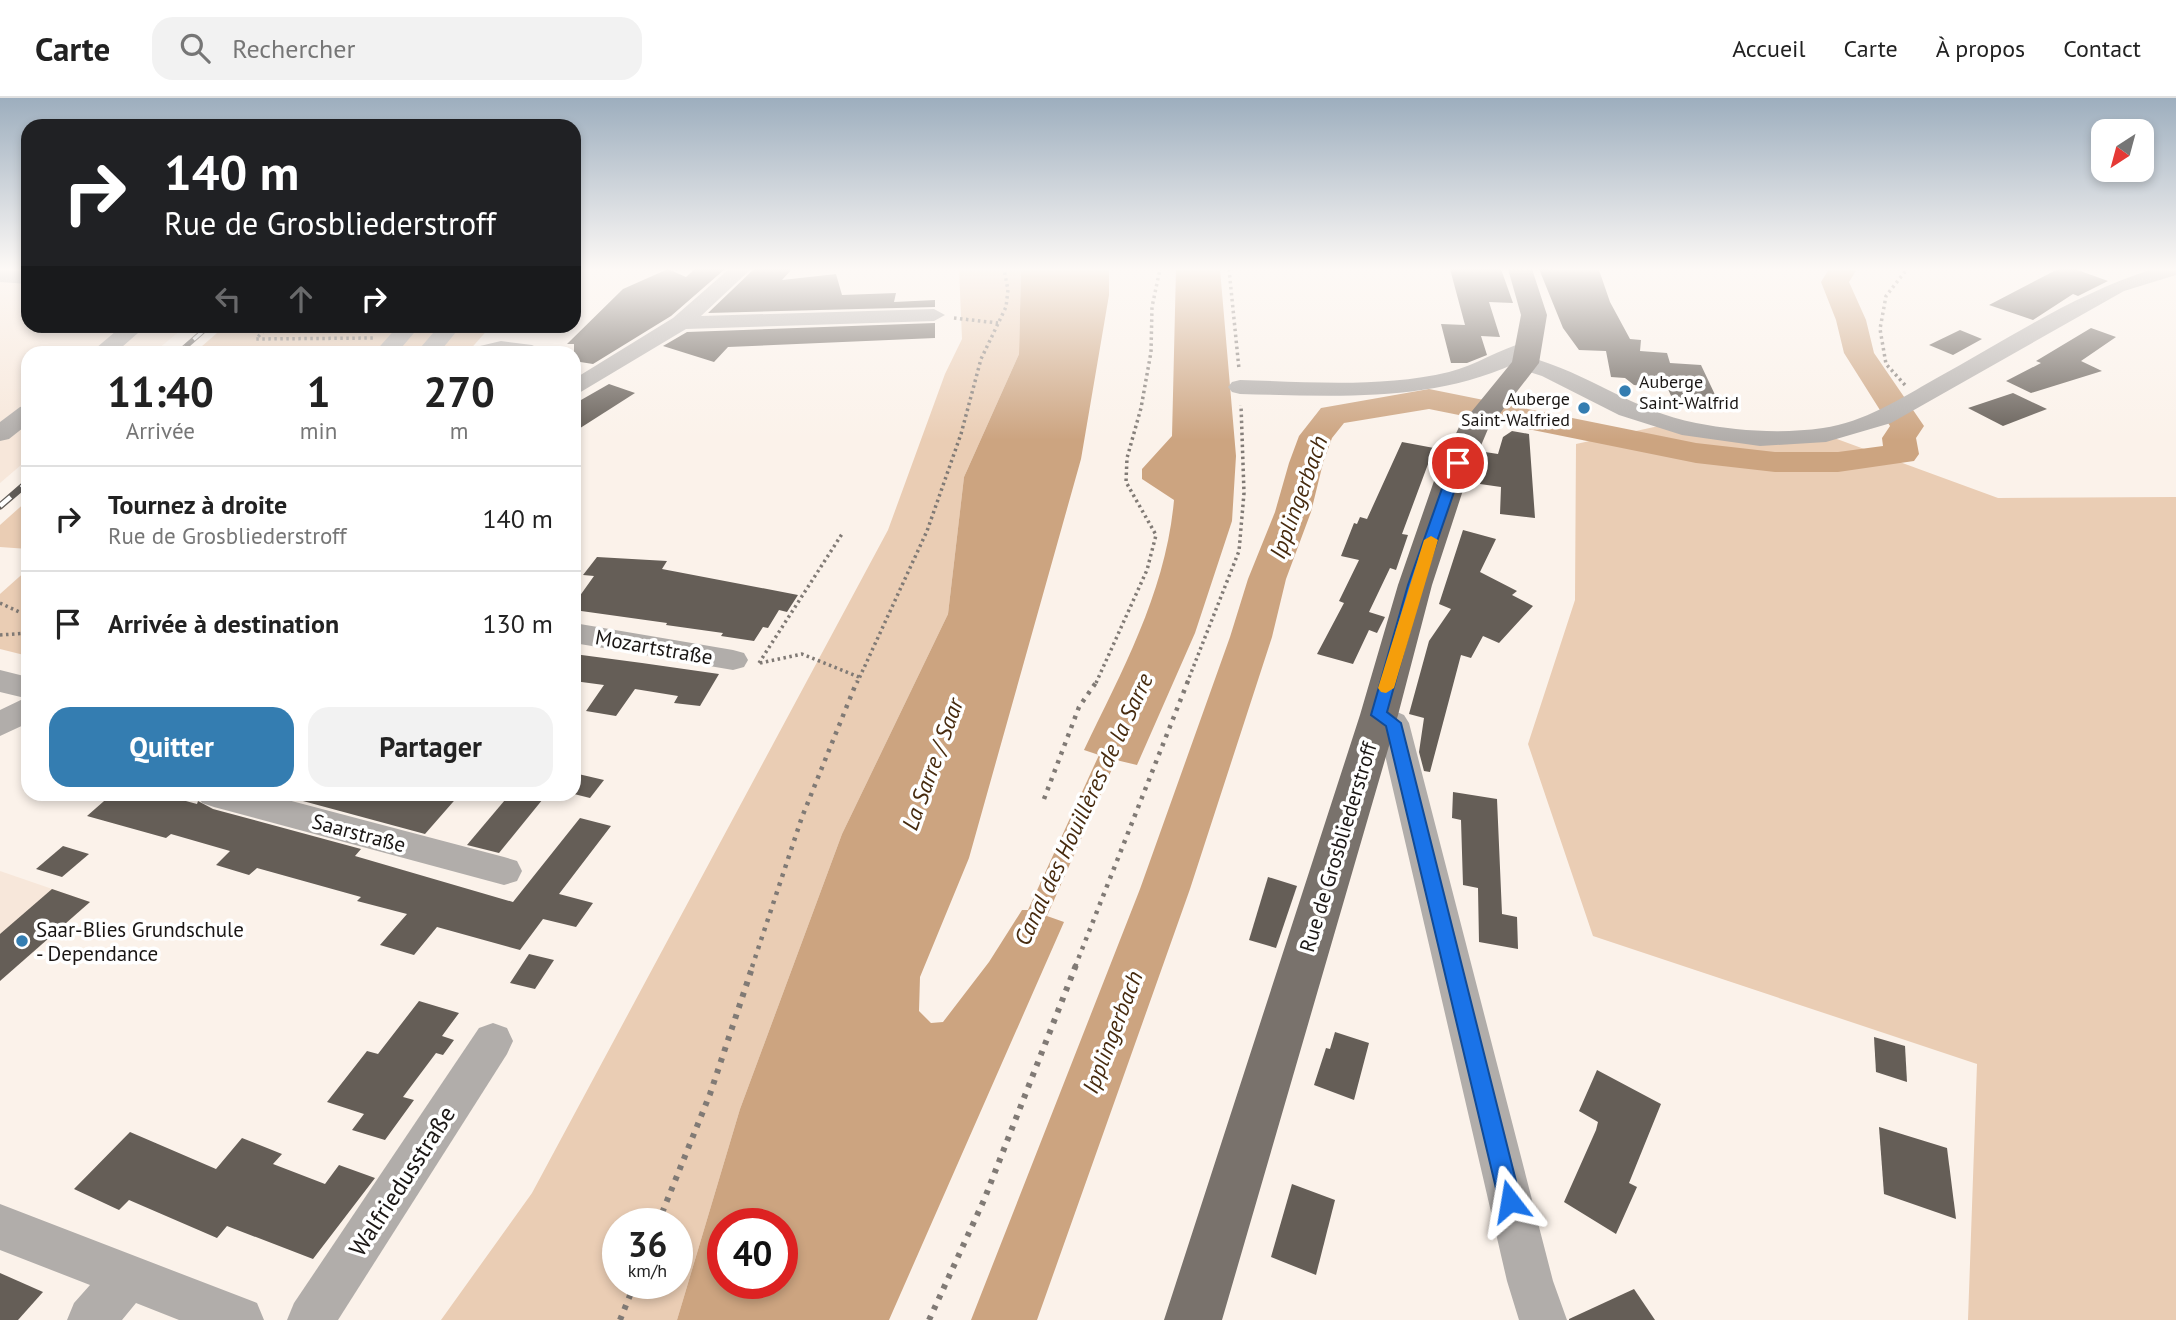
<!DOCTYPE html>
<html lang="fr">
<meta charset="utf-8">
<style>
:root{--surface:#fff;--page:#f2f2f2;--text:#222;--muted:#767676;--line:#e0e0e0;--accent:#347db1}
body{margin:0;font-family:"PT Sans",sans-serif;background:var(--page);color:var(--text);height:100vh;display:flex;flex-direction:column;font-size:26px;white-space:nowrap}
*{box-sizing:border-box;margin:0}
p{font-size:23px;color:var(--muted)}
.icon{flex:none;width:38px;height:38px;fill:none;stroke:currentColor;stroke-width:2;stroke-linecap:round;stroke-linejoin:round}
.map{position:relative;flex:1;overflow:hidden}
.details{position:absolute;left:21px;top:248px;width:560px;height:455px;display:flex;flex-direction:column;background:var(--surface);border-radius:21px;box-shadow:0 4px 10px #0003}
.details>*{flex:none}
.hud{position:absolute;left:21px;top:21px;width:560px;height:214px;border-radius:21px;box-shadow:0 4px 10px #0003;background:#202124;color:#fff;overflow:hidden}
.needle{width:46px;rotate:216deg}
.tools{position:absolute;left:2091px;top:21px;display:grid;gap:14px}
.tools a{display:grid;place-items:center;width:63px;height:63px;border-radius:14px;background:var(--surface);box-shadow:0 4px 10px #0003;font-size:35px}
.speed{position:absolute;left:602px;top:1110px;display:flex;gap:14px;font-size:35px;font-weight:700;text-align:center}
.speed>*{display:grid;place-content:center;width:91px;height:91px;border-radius:50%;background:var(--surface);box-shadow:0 4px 10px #0003;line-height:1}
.speed small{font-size:18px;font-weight:400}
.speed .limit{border:10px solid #d22;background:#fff;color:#111}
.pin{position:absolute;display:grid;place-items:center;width:60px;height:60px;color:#fff;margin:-30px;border:4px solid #fff;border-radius:50%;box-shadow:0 2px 7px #0007}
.me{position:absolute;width:77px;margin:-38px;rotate:346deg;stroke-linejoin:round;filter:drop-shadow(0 0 5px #0008)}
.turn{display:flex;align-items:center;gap:24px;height:147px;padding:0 28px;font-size:32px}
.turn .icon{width:91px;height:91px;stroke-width:2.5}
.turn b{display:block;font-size:49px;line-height:60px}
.lanes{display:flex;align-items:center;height:66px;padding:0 28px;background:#0003;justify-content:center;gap:35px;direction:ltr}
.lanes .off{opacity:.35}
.eta{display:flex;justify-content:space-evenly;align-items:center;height:119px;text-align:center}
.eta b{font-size:42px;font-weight:700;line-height:49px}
.button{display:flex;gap:14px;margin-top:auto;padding:14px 28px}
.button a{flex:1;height:80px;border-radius:21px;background:var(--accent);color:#fff;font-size:28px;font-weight:700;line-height:80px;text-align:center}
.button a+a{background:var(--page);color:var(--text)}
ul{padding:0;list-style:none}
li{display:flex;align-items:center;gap:21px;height:105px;padding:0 28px;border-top:2px solid var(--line)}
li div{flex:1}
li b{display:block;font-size:26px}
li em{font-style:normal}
header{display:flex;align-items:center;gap:42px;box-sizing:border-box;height:98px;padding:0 35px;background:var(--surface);border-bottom:2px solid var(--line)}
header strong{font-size:33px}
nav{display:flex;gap:38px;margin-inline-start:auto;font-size:24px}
.search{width:490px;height:63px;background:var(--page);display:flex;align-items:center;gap:18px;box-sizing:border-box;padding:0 24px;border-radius:21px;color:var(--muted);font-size:26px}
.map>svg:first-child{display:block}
.built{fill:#f7e7da}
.green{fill:#eacdb4;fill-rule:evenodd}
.water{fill:#cca480;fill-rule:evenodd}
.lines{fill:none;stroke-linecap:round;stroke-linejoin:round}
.river{fill:#cca480;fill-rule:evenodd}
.building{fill:#655e57}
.path-far2{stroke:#807a75;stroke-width:3.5;stroke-dasharray:2.5 3.5;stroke-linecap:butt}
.path-far1{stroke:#807a75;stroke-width:4.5;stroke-dasharray:3.5 6;stroke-linecap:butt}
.path{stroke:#807a75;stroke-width:6;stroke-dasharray:4.5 7;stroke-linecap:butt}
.minor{fill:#b1adaa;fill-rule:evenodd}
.major{fill:#79726c;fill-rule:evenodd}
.rail-far1-casing{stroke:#615c58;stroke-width:5}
.rail-casing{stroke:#615c58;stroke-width:7}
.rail-far1{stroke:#fff;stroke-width:3.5;stroke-dasharray:11;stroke-linecap:butt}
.rail{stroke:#fff;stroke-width:4.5;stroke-dasharray:14;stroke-linecap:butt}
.route{fill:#1a73e8;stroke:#114b97;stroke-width:2}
.slow{fill:#f59e0b}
.poi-dot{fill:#347db1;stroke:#fff;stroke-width:2.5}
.labels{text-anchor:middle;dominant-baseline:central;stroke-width:7;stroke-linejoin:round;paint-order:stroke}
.far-poi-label{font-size:18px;fill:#1a1614;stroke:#fff;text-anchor:start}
.street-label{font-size:21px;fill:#1a1614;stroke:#fff}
.poi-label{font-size:21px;fill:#1a1614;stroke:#fff;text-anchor:start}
.water-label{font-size:23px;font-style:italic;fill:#472b0f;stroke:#fff}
.near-street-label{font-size:24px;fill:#1a1614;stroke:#fff}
</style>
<header>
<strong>Carte</strong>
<div class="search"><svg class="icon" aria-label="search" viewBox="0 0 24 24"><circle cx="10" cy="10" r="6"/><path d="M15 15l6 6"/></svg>Rechercher</div>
<nav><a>Accueil</a><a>Carte</a><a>À propos</a><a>Contact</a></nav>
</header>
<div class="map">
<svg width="2176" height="1222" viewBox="0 0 2176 1222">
<rect width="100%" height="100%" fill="#fbf2ea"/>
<g class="built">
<path d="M0 171H28V228H186L153 255 28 256V361L0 385Z"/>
<path d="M0 773 90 804 0 883Z"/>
</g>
<g class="green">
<path d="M959 171H1021L1019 256 964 379 948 516 842 736 740 1011 677 1222H441L532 1095 888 432 945 276 962 241ZM618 1125H677V1185H618Z"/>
<path d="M225 228H491L467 255 193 256Z"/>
<path d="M1668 326 1691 332 1826 337 1998 400 2176 399V1222H1968L1977 966 1593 838 1528 646 1575 502 1576 346Z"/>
<path d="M28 402V451L0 449V427Z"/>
<path d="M28 471V558L0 551V496Z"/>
</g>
<path class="water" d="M1021 171H1109V197L1081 361 969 760 920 879 919 913 931 925 943 924 989 864 1022 812H1028L1099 657 1084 652C1123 571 1166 493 1174 402L1142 381V371L1172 338 1176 171H1220L1236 358 1232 423 1195 535 1137 667 1116 662 1047 818 1064 824 889 1222H677L740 1011 842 736 948 516 964 379 1019 256ZM723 1125H782V1185H723Z"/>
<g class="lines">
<path class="river" d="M1829 171H1857L1849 184 1866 222 1874 255 1924 328 1916 340 1919 356 1914 363 1838 374H1775L1696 365 1429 311 1344 325 1332 340 1323 365 1311 414 1286 481 1272 539 1190 791 1037 1222H971L1140 791 1230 539 1248 481 1275 414 1289 365 1299 338 1321 310 1429 291 1696 345 1775 354H1838L1883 348 1882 340 1890 328 1844 255 1836 222 1821 184Z"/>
</g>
<g class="building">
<path d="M668 171 686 179 695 171H725L671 218 593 266 574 263V246H567L623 191Z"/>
<path d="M754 171H792L782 182 836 176 842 197 896 195 894 204 935 202V209L708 215Z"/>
<path d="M1450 171H1501L1513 205 1489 204 1500 239 1481 238 1487 257 1467 265H1451L1441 226 1465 227Z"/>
<path d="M1539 171 1599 172 1610 204 1630 241 1641 242 1640 253 1667 255 1670 265 1701 267 1717 301 1672 300 1668 291 1634 287 1625 280 1611 279 1606 253 1579 252 1563 230Z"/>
<path d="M2058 171H2075L2108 183 2078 198 2073 196 2033 222 1989 207Z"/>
<path d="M935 225V240L728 249 714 264 663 248 687 234Z"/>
<path d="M2091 230 2116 239 2081 263 2102 273 2031 295 2006 283 2041 265 2036 263Z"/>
<path d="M1960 232 1982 241 1953 257 1929 247Z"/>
<path d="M609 286 635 295 574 334V306Z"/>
<path d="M2013 295 2047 311 2003 328 1968 310Z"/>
<path d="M1512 333 1529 336 1535 420 1500 416 1501 389 1480 386 1485 354 1498 356 1503 339Z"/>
<path d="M1402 344 1434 350 1402 436 1408 437 1396 472 1390 470 1369 514 1385 519 1377 535 1369 532 1353 566 1317 556 1344 505 1339 503 1359 462 1341 458 1354 425 1357 426 1360 419 1367 421Z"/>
<path d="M1463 432 1496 441 1480 474 1517 493 1512 497 1533 508 1499 545 1483 538 1471 560 1461 557 1430 674 1424 673 1419 654 1424 620 1409 616 1429 543 1451 511 1439 506Z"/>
<path d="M597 459 667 463 662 471 798 497 787 514 779 512 768 530 763 529 754 543 721 538 723 535 666 527 667 525 574 512V506L594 478 583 477Z"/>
<path d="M574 556 642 565 719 576 700 608 674 605 678 598 635 591 616 618 586 613 604 587 574 583Z"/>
<path d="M574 675 604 682 590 700 574 696Z"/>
<path d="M1453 694 1497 701 1502 816 1517 819 1518 851 1479 844 1478 790 1463 787 1461 722 1452 720Z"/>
<path d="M112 696H160L197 706 198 703 213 711 361 751 355 758 513 804 580 720 611 728 559 796 593 805 576 829 543 821 520 852 437 829 414 857 380 847 407 816 357 803 361 799 257 770 249 777 216 767 230 753 171 736 166 740 87 718Z"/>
<path d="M277 696H460L425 736Z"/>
<path d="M510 696H547L499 755 467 747Z"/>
<path d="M63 748 89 756 62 779 36 771Z"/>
<path d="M1268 779 1297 788 1276 850 1249 842Z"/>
<path d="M52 791 90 804 0 883V836Z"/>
<path d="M529 856 554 862 535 891 510 885Z"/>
<path d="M419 903 459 915 442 938 454 942 443 957 436 955 403 999 414 1002 385 1042 352 1032 364 1016 327 1004 367 953 378 956Z"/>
<path d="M1335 934 1369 945 1354 1002 1314 987 1326 950 1330 951Z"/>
<path d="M1874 939 1905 948 1907 984 1876 974Z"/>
<path d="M1597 972 1661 1006 1629 1085 1637 1089 1616 1136 1564 1104 1596 1032 1598 1024 1579 1013Z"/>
<path d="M1879 1029 1947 1050 1956 1121 1884 1096Z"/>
<path d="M130 1034 216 1071 242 1040 282 1056 273 1066 325 1086 339 1067 375 1080 313 1161 227 1128 217 1140 129 1102 119 1112 74 1091Z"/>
<path d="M1292 1086 1335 1102 1316 1177 1271 1159Z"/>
<path d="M0 1175 43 1194 18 1222H0Z"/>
<path d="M1634 1191 1655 1222H1569V1221Z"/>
</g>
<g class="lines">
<g class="path-far2">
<path d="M1229 171 1239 271"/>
<path d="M954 220 998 225"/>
<path d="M268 228 256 241 373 240"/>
<path d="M1905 287 1886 266 1880 231 1886 198 1907 171"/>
<path d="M0 505 28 518"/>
<path d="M0 537 28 535"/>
<path d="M759 565 842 436"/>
<path d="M760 565 802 556 859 579"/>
<path d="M857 585 927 433 961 336 981 261 1006 209 1008 192 1004 171"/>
<path d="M1096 585 1147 472 1156 437 1126 384 1127 360 1141 310 1151 254 1152 209 1160 171"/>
<path d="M1187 585 1239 453 1244 395 1241 307"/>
</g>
<g class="path-far1">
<path d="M1044 701 1079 609 1097 583"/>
<path d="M752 869 802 719 857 583"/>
<path d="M1075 869 1188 583"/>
</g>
<g class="path">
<path d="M658 1125 710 996 753 867"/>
<path d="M620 1222 635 1185"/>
<path d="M929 1222 984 1102 1076 867"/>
</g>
<g class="minor">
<path d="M729 171H751L701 218 934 211 945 217 934 223 686 231 574 298V281L673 220Z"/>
<path d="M2153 171H2176V177L2124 193 1891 325 1826 344 1760 348 1682 337 1619 317 1542 278 1517 270 1514 266C1427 305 1333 298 1240 296L1232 294 1228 289 1232 284 1240 282C1309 284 1381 290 1449 274 1477 267 1501 250 1529 243L1540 250 1528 259C1587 274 1635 314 1696 325 1737 333 1781 336 1823 330 1864 324 1900 301 1935 281 2006 242 2076 195 2153 171Z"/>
<path d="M0 172 28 174V186L0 184Z"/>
<path d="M122 228H146L114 256H89Z"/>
<path d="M398 228H420L396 256H373Z"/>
<path d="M439 228H461L438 256H415Z"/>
<path d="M501 243 532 247 549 256H470L480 248Z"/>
<path d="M28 307V326L9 341 0 343V324L20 309Z"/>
<path d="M574 525 733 552 744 555 748 562 744 569 733 572 574 545Z"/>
<path d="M0 572 28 579V625L0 638V612L25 600 0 594Z"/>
<path d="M1379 606 1404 617 1409 625 1553 1183 1567 1222H1519L1507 1183 1379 631 1368 625 1363 617 1368 609Z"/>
<path d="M197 696H265L504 759 517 763 522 773 517 783 504 787 214 709 202 705Z"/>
<path d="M493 925 507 930 513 943 507 956 338 1222H287L294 1205 479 930Z"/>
<path d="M0 1106 257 1205 264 1222H179L136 1205 122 1222H67L74 1205 90 1187 0 1152Z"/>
</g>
<path class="major" d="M1508 171H1532L1547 217 1539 265 1488 331 1466 383 1432 487 1398 617 1222 1222H1164L1360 617 1398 487 1434 383 1459 329 1512 264 1521 217Z"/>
<g class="rail-far1-casing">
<path id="rail-far1" d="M177 256 209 228"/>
</g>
<g class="rail-casing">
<path id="rail" d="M0 408 28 384"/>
</g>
<use href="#rail-far1" class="rail-far1"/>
<use href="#rail" class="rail"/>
</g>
<linearGradient id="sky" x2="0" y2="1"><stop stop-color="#9daebe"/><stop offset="0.5" stop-color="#fdf9f6"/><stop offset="1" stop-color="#fdf9f6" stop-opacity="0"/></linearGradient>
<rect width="2176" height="342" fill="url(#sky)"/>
<path class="route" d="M1458 361 1464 365 1422 487 1387 614 1401 625 1521 1103 1518 1111 1510 1114 1502 1111 1499 1103 1386 628 1371 617 1408 487 1451 365Z"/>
<path class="slow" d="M1431 438 1438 442 1394 590 1386 595 1381 594 1378 590 1424 442Z"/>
<g class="poi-dot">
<circle cx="1625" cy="293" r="7"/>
<circle cx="1584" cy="310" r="7"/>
<circle cx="22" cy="843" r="7"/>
</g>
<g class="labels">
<g class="far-poi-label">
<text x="1639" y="283">Auberge<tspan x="1639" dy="21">Saint-Walfrid</tspan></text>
<text x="1570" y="300" text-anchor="end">Auberge<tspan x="1570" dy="21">Saint-Walfried</tspan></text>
</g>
<g class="street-label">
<text transform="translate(654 549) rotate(10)">Mozartstraße</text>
<text transform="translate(359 735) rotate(15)">Saarstraße</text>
<text transform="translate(1338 749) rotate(-73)">Rue de Grosbliederstroff</text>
</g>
<g class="poi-label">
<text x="36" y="831">Saar-Blies Grundschule<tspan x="36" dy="24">- Dependance</tspan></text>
</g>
<g class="water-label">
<text transform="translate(1298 399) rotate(-70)">Ipplingerbach</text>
<text transform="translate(932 666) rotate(-70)">La Sarre / Saar</text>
<text transform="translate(1083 711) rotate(-65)">Canal des Houillères de la Sarre</text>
<text transform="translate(1112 934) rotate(-69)">Ipplingerbach</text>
</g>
<g class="near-street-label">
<text transform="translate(402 1083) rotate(-57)">Walfriedusstraße</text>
</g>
</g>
</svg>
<div class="tools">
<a><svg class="needle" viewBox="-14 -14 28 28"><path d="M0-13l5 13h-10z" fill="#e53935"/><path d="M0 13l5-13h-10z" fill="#767676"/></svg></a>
</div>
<div class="speed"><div>36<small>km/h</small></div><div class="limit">40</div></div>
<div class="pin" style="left:1458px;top:365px;background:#d93025"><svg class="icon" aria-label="arrive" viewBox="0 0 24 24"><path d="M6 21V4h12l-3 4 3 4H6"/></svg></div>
<svg class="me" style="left:1510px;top:1103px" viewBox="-20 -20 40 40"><path d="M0-17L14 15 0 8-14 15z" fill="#1a73e8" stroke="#fff" stroke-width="4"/></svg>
<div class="hud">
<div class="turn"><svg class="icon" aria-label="right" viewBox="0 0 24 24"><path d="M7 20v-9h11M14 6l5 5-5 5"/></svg><div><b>140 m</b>Rue de Grosbliederstroff</div></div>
<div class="lanes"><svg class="icon off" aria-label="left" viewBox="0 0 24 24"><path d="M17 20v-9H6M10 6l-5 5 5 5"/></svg><svg class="icon off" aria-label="ahead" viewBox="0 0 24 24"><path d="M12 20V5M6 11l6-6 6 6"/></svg><svg class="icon" aria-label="right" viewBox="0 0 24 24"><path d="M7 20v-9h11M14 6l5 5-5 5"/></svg></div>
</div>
<section class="details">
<div class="eta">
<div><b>11:40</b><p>Arrivée</p></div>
<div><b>1</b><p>min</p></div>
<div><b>270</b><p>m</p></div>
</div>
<ul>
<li><svg class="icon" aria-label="right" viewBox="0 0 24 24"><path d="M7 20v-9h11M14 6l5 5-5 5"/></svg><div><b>Tournez à droite</b><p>Rue de Grosbliederstroff</p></div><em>140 m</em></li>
<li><svg class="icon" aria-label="arrive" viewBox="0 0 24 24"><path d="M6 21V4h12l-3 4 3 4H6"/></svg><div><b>Arrivée à destination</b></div><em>130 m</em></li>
</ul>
<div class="button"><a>Quitter</a><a>Partager</a></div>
</section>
</div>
